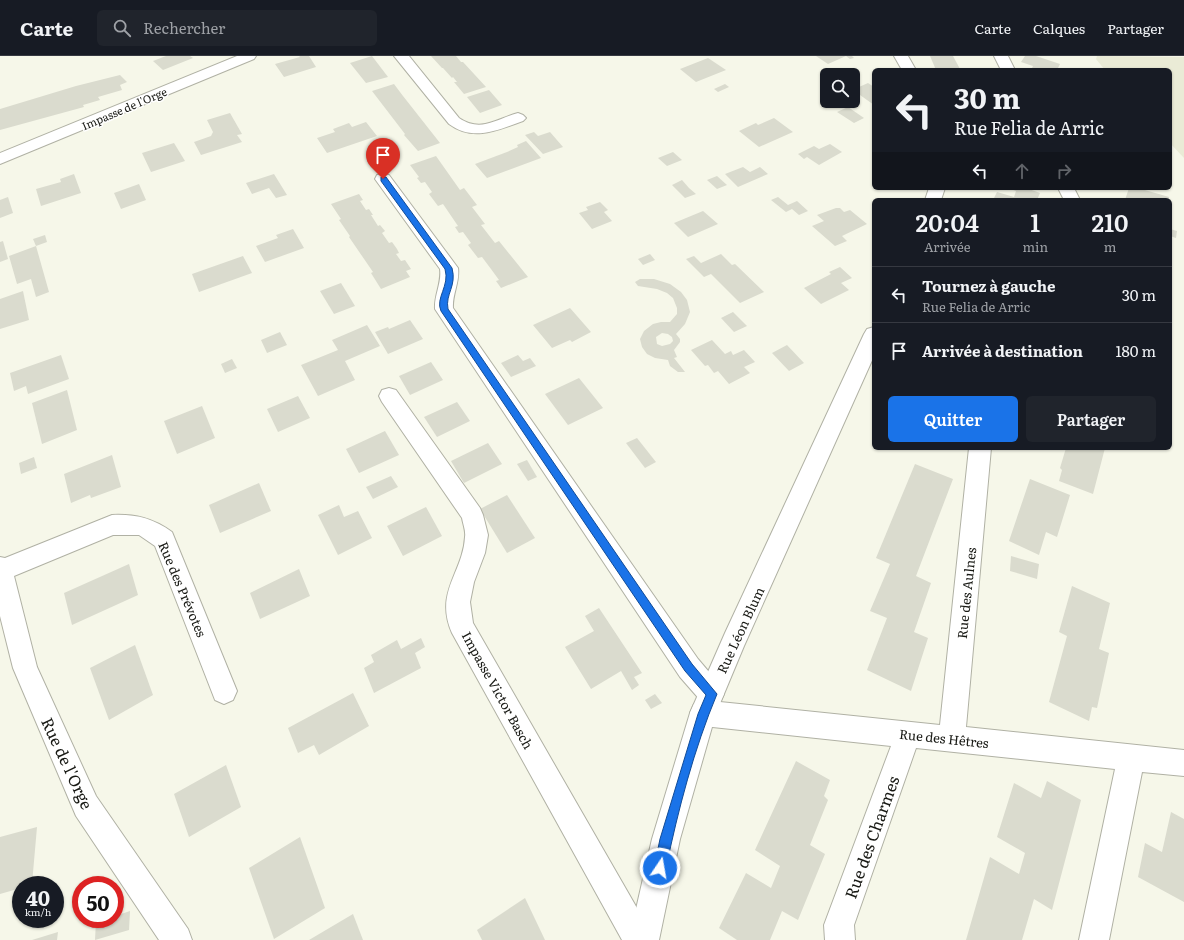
<!DOCTYPE html>
<html lang="fr">
<meta charset="utf-8">
<style>
:root{--surface:#171b24;--page:#20242c;--text:#f1f3f6;--muted:#9ea1a6;--line:#363941;--accent:#1a73e8}
body{margin:0;font-family:Literata,serif;background:var(--page);color:var(--text);height:100vh;display:flex;flex-direction:column;font-size:15px;white-space:nowrap}
*{box-sizing:border-box;margin:0}
p{font-size:13px;color:var(--muted)}
.icon{flex:none;width:22px;height:22px;fill:none;stroke:currentColor;stroke-width:2;stroke-linecap:round;stroke-linejoin:round}
.map{position:relative;flex:1;overflow:hidden}
.panel{position:absolute;left:872px;top:142px;width:300px;height:252px;display:flex;flex-direction:column;background:var(--surface);border-radius:6px;box-shadow:0 1px 3px #0004}
.panel>*{flex:none}
.banner{position:absolute;left:872px;top:12px;width:300px;height:122px;border-radius:6px;box-shadow:0 1px 3px #0004;background:#171b24;color:var(--text);overflow:hidden}
.fabs{position:absolute;left:820px;top:12px;display:grid;gap:8px}
.fabs a{display:grid;place-items:center;width:40px;height:40px;border-radius:6px;background:var(--surface);box-shadow:0 1px 3px #0004;font-size:20px}
.speed{position:absolute;left:12px;top:820px;display:flex;gap:8px;font-size:20px;font-weight:700;text-align:center}
.speed>*{display:grid;place-content:center;width:52px;height:52px;border-radius:50%;background:var(--surface);box-shadow:0 1px 3px #0004;line-height:1}
.speed small{font-size:10px;font-weight:400}
.speed .limit{border:6px solid #d22;background:#fff;color:#111}
.pin{position:absolute;display:grid;place-items:center;width:34px;height:34px;color:#fff;margin:-41px -17px;border-radius:50% 50% 50% 0;rotate:-45deg;box-shadow:0 0 4px #0007}
.pin .icon{rotate:45deg}
.me{position:absolute;width:44px;margin:-22px;rotate:12deg;stroke-linejoin:round;filter:drop-shadow(0 0 3px #0008)}
.turn{display:flex;align-items:center;gap:14px;height:84px;padding:0 16px;font-size:18px}
.turn .icon{width:52px;height:52px;stroke-width:2.5}
.turn b{display:block;font-size:28px;line-height:34px}
.lanes{display:flex;align-items:center;height:38px;padding:0 16px;background:#0003;justify-content:center;gap:20px;direction:ltr}
.lanes .off{opacity:.35}
.eta{display:flex;justify-content:space-evenly;align-items:center;height:68px;text-align:center}
.eta b{font-size:24px;font-weight:600;line-height:28px}
.action{display:flex;gap:8px;margin-top:auto;padding:8px 16px}
.action a{flex:1;height:46px;border-radius:6px;background:var(--accent);color:#fff;font-size:16px;font-weight:600;line-height:46px;text-align:center}
.action a+a{background:var(--page);color:var(--text)}
ul{padding:0;list-style:none}
li{display:flex;align-items:center;gap:12px;height:56px;padding:0 16px;border-top:1px solid var(--line)}
li div{flex:1}
li b{display:block;font-size:15px}
li em{font-style:normal}
header{display:flex;align-items:center;gap:24px;box-sizing:border-box;height:56px;padding:0 20px;background:var(--surface);border-bottom:1px solid var(--line)}
header strong{font-size:19px}
nav{display:flex;gap:22px;margin-inline-start:auto;font-size:14px}
.search{width:280px;height:36px;background:var(--page);display:flex;align-items:center;gap:10px;box-sizing:border-box;padding:0 14px;border-radius:6px;color:var(--muted);font-size:15px}
.map>svg:first-child{display:block}
.built{fill:#eaebd6}
.building{fill:#dadbce;fill-rule:evenodd}
.lines{fill:none;stroke-linecap:round;stroke-linejoin:round}
.street-casing{stroke:#b0b1a4;stroke-width:2}
.secondary-casing{stroke:#b0b1a4;stroke-width:2}
.street{fill:#fff;fill-rule:evenodd}
.secondary{fill:#fff;fill-rule:evenodd}
.route{fill:#1a73e8;stroke:#114b97}
.labels{text-anchor:middle;dominant-baseline:central;stroke-width:3;stroke-linejoin:round;paint-order:stroke}
.far-street-label{font-size:11px;fill:#181914;stroke:#fff}
.street-label{font-size:13px;fill:#181914;stroke:#fff}
.near-street-label{font-size:16px;fill:#181914;stroke:#fff}
</style>
<header>
<strong>Carte</strong>
<div class="search"><svg class="icon" aria-label="search" viewBox="0 0 24 24"><circle cx="10" cy="10" r="6"/><path d="M15 15l6 6"/></svg>Rechercher</div>
<nav><a>Carte</a><a>Calques</a><a>Partager</a></nav>
</header>
<div class="map">
<svg width="1184" height="884" viewBox="0 0 1184 884">
<rect width="100%" height="100%" fill="#f6f7e9"/>
<path class="built" d="M1097 0 1184 1V102L1170 87V14H1105L1096 3Z"/>
<g class="building">
<path d="M166 0H190L193 2 163 14 153 5Z"/>
<path d="M299 0H309L316 11 284 21 275 8 300 1Z"/>
<path d="M372 0 388 21 366 27 350 7Z"/>
<path d="M431 0H456L461 6H463L486 31 464 38 454 26H457L453 21 452 22 443 12H442Z"/>
<path d="M816 0H852L854 2 850 3 846 0 828 8Z"/>
<path d="M930 0H953L960 13 936 14Z"/>
<path d="M1025 0H1036L1060 8 1057 14H1031L1033 10 1021 6Z"/>
<path d="M708 2 726 14 696 26 680 13Z"/>
<path d="M120 19 127 26 120 29 122 34 98 41 100 44 83 49 84 51 0 74V53L76 30Z"/>
<path d="M868 27 874 31V49L853 34 855 33 853 31 856 30 859 31Z"/>
<path d="M394 28 403 40 440 87 418 95 404 79 405 78 372 35Z"/>
<path d="M725 28 729 31 718 36 714 33Z"/>
<path d="M489 34 502 49 480 57 467 41Z"/>
<path d="M848 51 864 62 854 67 837 56Z"/>
<path d="M230 57 242 78 237 79 242 86 201 99 194 86 211 80 213 76 207 64Z"/>
<path d="M774 62 793 76 759 91 739 75 756 67 758 69Z"/>
<path d="M366 66 377 80 327 97 317 82 335 76 333 73 349 67 352 71Z"/>
<path d="M534 76 538 80 550 76 563 91 543 98 525 79Z"/>
<path d="M526 85 541 102 487 122 475 108 507 96 518 91 517 89Z"/>
<path d="M174 87 185 105 151 116 142 97Z"/>
<path d="M830 88 842 96 819 109 807 101 804 103 798 98 814 90 819 93Z"/>
<path d="M673 96 682 104 667 110 658 102Z"/>
<path d="M436 100 460 134 464 132 477 149 472 151 485 168 481 169 495 187 499 185 528 221 501 232 496 225 499 224 491 213 482 201 478 202 468 189 471 187 463 176 459 177 455 171 458 170 443 148 438 150 429 138 432 136 425 126 421 127 417 122 419 121 410 109Z"/>
<path d="M743 111 750 116 760 111 768 118 738 131 725 118Z"/>
<path d="M74 118 81 137 41 150 36 133 61 126 60 123Z"/>
<path d="M274 118 287 139 276 142 269 132 252 138 246 127Z"/>
<path d="M717 120 727 129 717 133 707 124Z"/>
<path d="M682 124 689 132 696 138 685 142 672 129Z"/>
<path d="M139 128 146 144 121 153 114 137Z"/>
<path d="M1008 132H1029V133L1040 137 1037 144H993L997 136 1014 141 1016 135Z"/>
<path d="M1129 132H1138L1169 141 1168 144H1125Z"/>
<path d="M359 138 363 144 360 145 366 154 369 153 373 159H371L378 170 380 169 385 175 382 177 389 187 392 186 397 193 399 197 396 198 401 205 405 204 411 213 406 215 410 221 381 233 371 217 373 216 349 181 350 180 339 164 341 163 331 148Z"/>
<path d="M8 141 13 157 0 162V144Z"/>
<path d="M778 141 788 149 797 145 808 155 799 159 792 153 786 156 771 144Z"/>
<path d="M600 146 608 154 604 156 612 165 592 173 579 157 588 154 586 151Z"/>
<path d="M836 152H840L844 156 850 154 867 168 842 180 847 185 835 190 812 170 824 165 817 159Z"/>
<path d="M703 155 718 168 688 181 674 167Z"/>
<path d="M293 173 304 192 265 206 256 190 278 182 276 179Z"/>
<path d="M1170 173 1177 175 1176 182 1170 180Z"/>
<path d="M45 179 47 186 36 190 33 183Z"/>
<path d="M3 185 8 203 0 206V186Z"/>
<path d="M36 190 49 236 36 241 31 223 17 228 9 200Z"/>
<path d="M650 198 655 204 643 209 638 203Z"/>
<path d="M721 198 732 209 735 208 764 236 740 247 711 218 704 221 686 203 694 200 701 207Z"/>
<path d="M243 200 252 217 199 236 192 218Z"/>
<path d="M840 211 852 222 841 227 849 234 821 248 804 232 831 218 829 216Z"/>
<path d="M640 223H654L670 228 681 236 687 244 690 256 685 268 676 278 680 283V286L674 294 677 301 674 302 685 316H678L670 310 668 304 655 302 647 298 642 291 640 283 644 275 653 268 661 266H670L677 258V252L673 242 667 237 657 233 638 230 635 226ZM662 277 668 278 672 281 673 285 670 288 662 290 657 288 656 281Z"/>
<path d="M341 227 355 250 334 258 320 235Z"/>
<path d="M23 235 29 264 0 273V243Z"/>
<path d="M570 252 591 276 572 286 570 284 552 292 533 269Z"/>
<path d="M733 256 747 270 734 276 721 262Z"/>
<path d="M410 264 423 283 388 298 375 276 388 271 389 273Z"/>
<path d="M367 269 380 290 345 305 355 324 318 340 301 309 338 294 332 284Z"/>
<path d="M280 276 287 289 267 297 261 284Z"/>
<path d="M712 284 725 298 731 295 733 299 744 294 755 306 744 311 750 317 729 328 718 315 714 317 708 309 705 310 691 294Z"/>
<path d="M787 289 804 307 789 315 772 297Z"/>
<path d="M61 299 69 323 28 338 26 330 14 335 10 317Z"/>
<path d="M518 299 523 305 530 302 536 310 511 321 501 307Z"/>
<path d="M232 303 237 312 225 317 221 308Z"/>
<path d="M431 306 443 324 410 339 399 320Z"/>
<path d="M579 322 603 352 568 369 545 338Z"/>
<path d="M67 334 77 374 42 388 32 347Z"/>
<path d="M298 340 310 362 278 376 267 353Z"/>
<path d="M457 346 470 365 437 381 424 361Z"/>
<path d="M202 350 215 382 177 398 164 365Z"/>
<path d="M385 375 399 399 359 417 346 393Z"/>
<path d="M637 382 656 406 645 412 626 387Z"/>
<path d="M488 387 502 408 464 427 451 405Z"/>
<path d="M1066 392H1105L1093 438 1059 425 1062 414 1060 412Z"/>
<path d="M112 399 121 431 91 442 90 439 71 447 64 418Z"/>
<path d="M34 401 37 412 21 418 19 407Z"/>
<path d="M527 404 537 421 528 425 517 408Z"/>
<path d="M915 408 953 423 916 520 931 527 914 576 928 582 911 635 867 614 887 562 870 555 890 508 876 502Z"/>
<path d="M391 420 398 431 373 443 366 431Z"/>
<path d="M1030 423 1070 439 1057 481 1046 476 1039 499 1009 485Z"/>
<path d="M259 427 271 455 220 477 209 449Z"/>
<path d="M507 439 535 482 507 497 480 453Z"/>
<path d="M339 449 344 461 358 455 372 482 338 499 318 459Z"/>
<path d="M426 451 442 480 403 500 387 470Z"/>
<path d="M1011 500 1039 508 1037 523 1010 515Z"/>
<path d="M129 508 138 539 72 569 64 537Z"/>
<path d="M299 513 310 540 260 563 250 537Z"/>
<path d="M1072 530 1110 547 1099 593 1109 597 1097 652 1092 651 1089 665 1049 646 1067 580 1059 576Z"/>
<path d="M599 552 642 617 634 621 639 629 632 634 621 615 591 633 565 591 594 575 585 560Z"/>
<path d="M421 582 425 591 415 597 421 612 374 637 364 612 374 606 371 599 397 584 401 593Z"/>
<path d="M135 589 153 639 109 664 90 612Z"/>
<path d="M353 637 369 670 319 699 314 689 298 697 288 672Z"/>
<path d="M655 638 662 647 651 653 645 644Z"/>
<path d="M796 705 830 724 824 740 828 744 810 789 825 798 798 864 782 855 770 884H737L719 872 746 817 771 832 780 810 755 794Z"/>
<path d="M226 709 241 751 189 781 174 738Z"/>
<path d="M1047 725 1081 744 1052 854 1034 843 1022 884H966L990 801 1019 818 1025 797 997 781 1014 727 1041 742Z"/>
<path d="M1171 756 1184 763V846L1138 821 1145 787 1162 796Z"/>
<path d="M37 771 32 828 21 829V832L0 838V781Z"/>
<path d="M300 781 325 852 274 883 249 812Z"/>
<path d="M525 842 545 884H482L477 874Z"/>
<path d="M130 855 129 874 95 884 96 865 103 863H115V860Z"/>
<path d="M353 858 363 884H309Z"/>
<path d="M58 876 57 884H32Z"/>
</g>
<g class="lines">
<g class="street-casing">
<g id="street">
<path d="M237 0H256L254 3 0 108V97Z"/>
<path d="M394 0H409L459 62C481 77 496 63 518 57L523 59 526 62 523 65C498 74 473 86 449 68Z"/>
<path d="M994 0H1008L1015 14H1001Z"/>
<path d="M383 118 389 119 458 212C460 226 452 238 453 252L698 603 720 629 724 638 720 646 940 669 969 392H991L966 671 1184 694V720L1142 716 1109 884H1079L1115 713 916 692 854 869 855 884H825L824 869 891 690 703 670 694 666 690 657 694 648 701 645 680 621 435 253C434 239 442 227 440 213L375 123 377 119Z"/>
<path d="M1058 132H1074L1080 144H1064Z"/>
<path d="M389 332 396 334 480 452 483 459 488 479 485 497 474 526 470 546 473 567 649 873 653 884H622L452 577C434 536 463 517 465 481 466 475 463 468 462 462L382 346 379 340 382 334Z"/>
<path d="M112 459C135 458 153 462 172 476L237 635 233 644 224 648 215 644 155 490 139 479H113L14 520 37 611 96 740 188 873 192 884H159L76 760 13 612 0 560V501L5 502Z"/>
</g>
</g>
<g class="secondary-casing">
<g id="secondary">
<path d="M894 0H908L916 14H902Z"/>
<path d="M929 132H945L941 144H925Z"/>
<path d="M874 271V300L744 590 716 657 680 783 659 884H629L652 783 690 657 725 577 864 278 867 273Z"/>
</g>
</g>
<use href="#street" class="street"/>
<use href="#secondary" class="secondary"/>
</g>
<path class="route" d="M381 121H386L452 212C457 230 445 238 448 253L692 608 717 638C694 693 678 754 666 812L664 816 660 818 656 816 654 812 660 783 698 658 706 639 685 615 441 255C435 242 450 230 445 213L381 125Z"/>
<g class="labels">
<g class="far-street-label">
<text transform="translate(124 52) rotate(-23)">Impasse de l'Orge</text>
</g>
<g class="street-label">
<text transform="translate(183 533) rotate(67)">Rue des Prévotes</text>
<text transform="translate(966 537) rotate(-84)">Rue des Aulnes</text>
<text transform="translate(740 574) rotate(-65)">Rue Léon Blum</text>
<text transform="translate(498 634) rotate(61)">Impasse Victor Basch</text>
<text transform="translate(944 682) rotate(6)">Rue des Hêtres</text>
</g>
<g class="near-street-label">
<text transform="translate(68 707) rotate(65)">Rue de l'Orge</text>
<text transform="translate(871 781) rotate(-70)">Rue des Charmes</text>
</g>
</g>
</svg>
<div class="fabs">
<a><svg class="icon" aria-label="search" viewBox="0 0 24 24"><circle cx="10" cy="10" r="6"/><path d="M15 15l6 6"/></svg></a>
</div>
<div class="speed"><div>40<small>km/h</small></div><div class="limit">50</div></div>
<div class="pin" style="left:383px;top:123px;background:#d93025"><svg class="icon" aria-label="arrive" viewBox="0 0 24 24"><path d="M6 21V4h12l-3 4 3 4H6"/></svg></div>
<svg class="me" style="left:660px;top:812px" viewBox="-20 -20 40 40"><circle r="17" fill="#1a73e8" stroke="#fff" stroke-width="3"/><path d="M0-11L8 9 0 5-8 9z" fill="#fff"/></svg>
<div class="banner">
<div class="turn"><svg class="icon" aria-label="left" viewBox="0 0 24 24"><path d="M17 20v-9H6M10 6l-5 5 5 5"/></svg><div><b>30 m</b>Rue Felia de Arric</div></div>
<div class="lanes"><svg class="icon" aria-label="left" viewBox="0 0 24 24"><path d="M17 20v-9H6M10 6l-5 5 5 5"/></svg><svg class="icon off" aria-label="ahead" viewBox="0 0 24 24"><path d="M12 20V5M6 11l6-6 6 6"/></svg><svg class="icon off" aria-label="right" viewBox="0 0 24 24"><path d="M7 20v-9h11M14 6l5 5-5 5"/></svg></div>
</div>
<section class="panel">
<div class="eta">
<div><b>20:04</b><p>Arrivée</p></div>
<div><b>1</b><p>min</p></div>
<div><b>210</b><p>m</p></div>
</div>
<ul>
<li><svg class="icon" aria-label="left" viewBox="0 0 24 24"><path d="M17 20v-9H6M10 6l-5 5 5 5"/></svg><div><b>Tournez à gauche</b><p>Rue Felia de Arric</p></div><em>30 m</em></li>
<li><svg class="icon" aria-label="arrive" viewBox="0 0 24 24"><path d="M6 21V4h12l-3 4 3 4H6"/></svg><div><b>Arrivée à destination</b></div><em>180 m</em></li>
</ul>
<div class="action"><a>Quitter</a><a>Partager</a></div>
</section>
</div>
